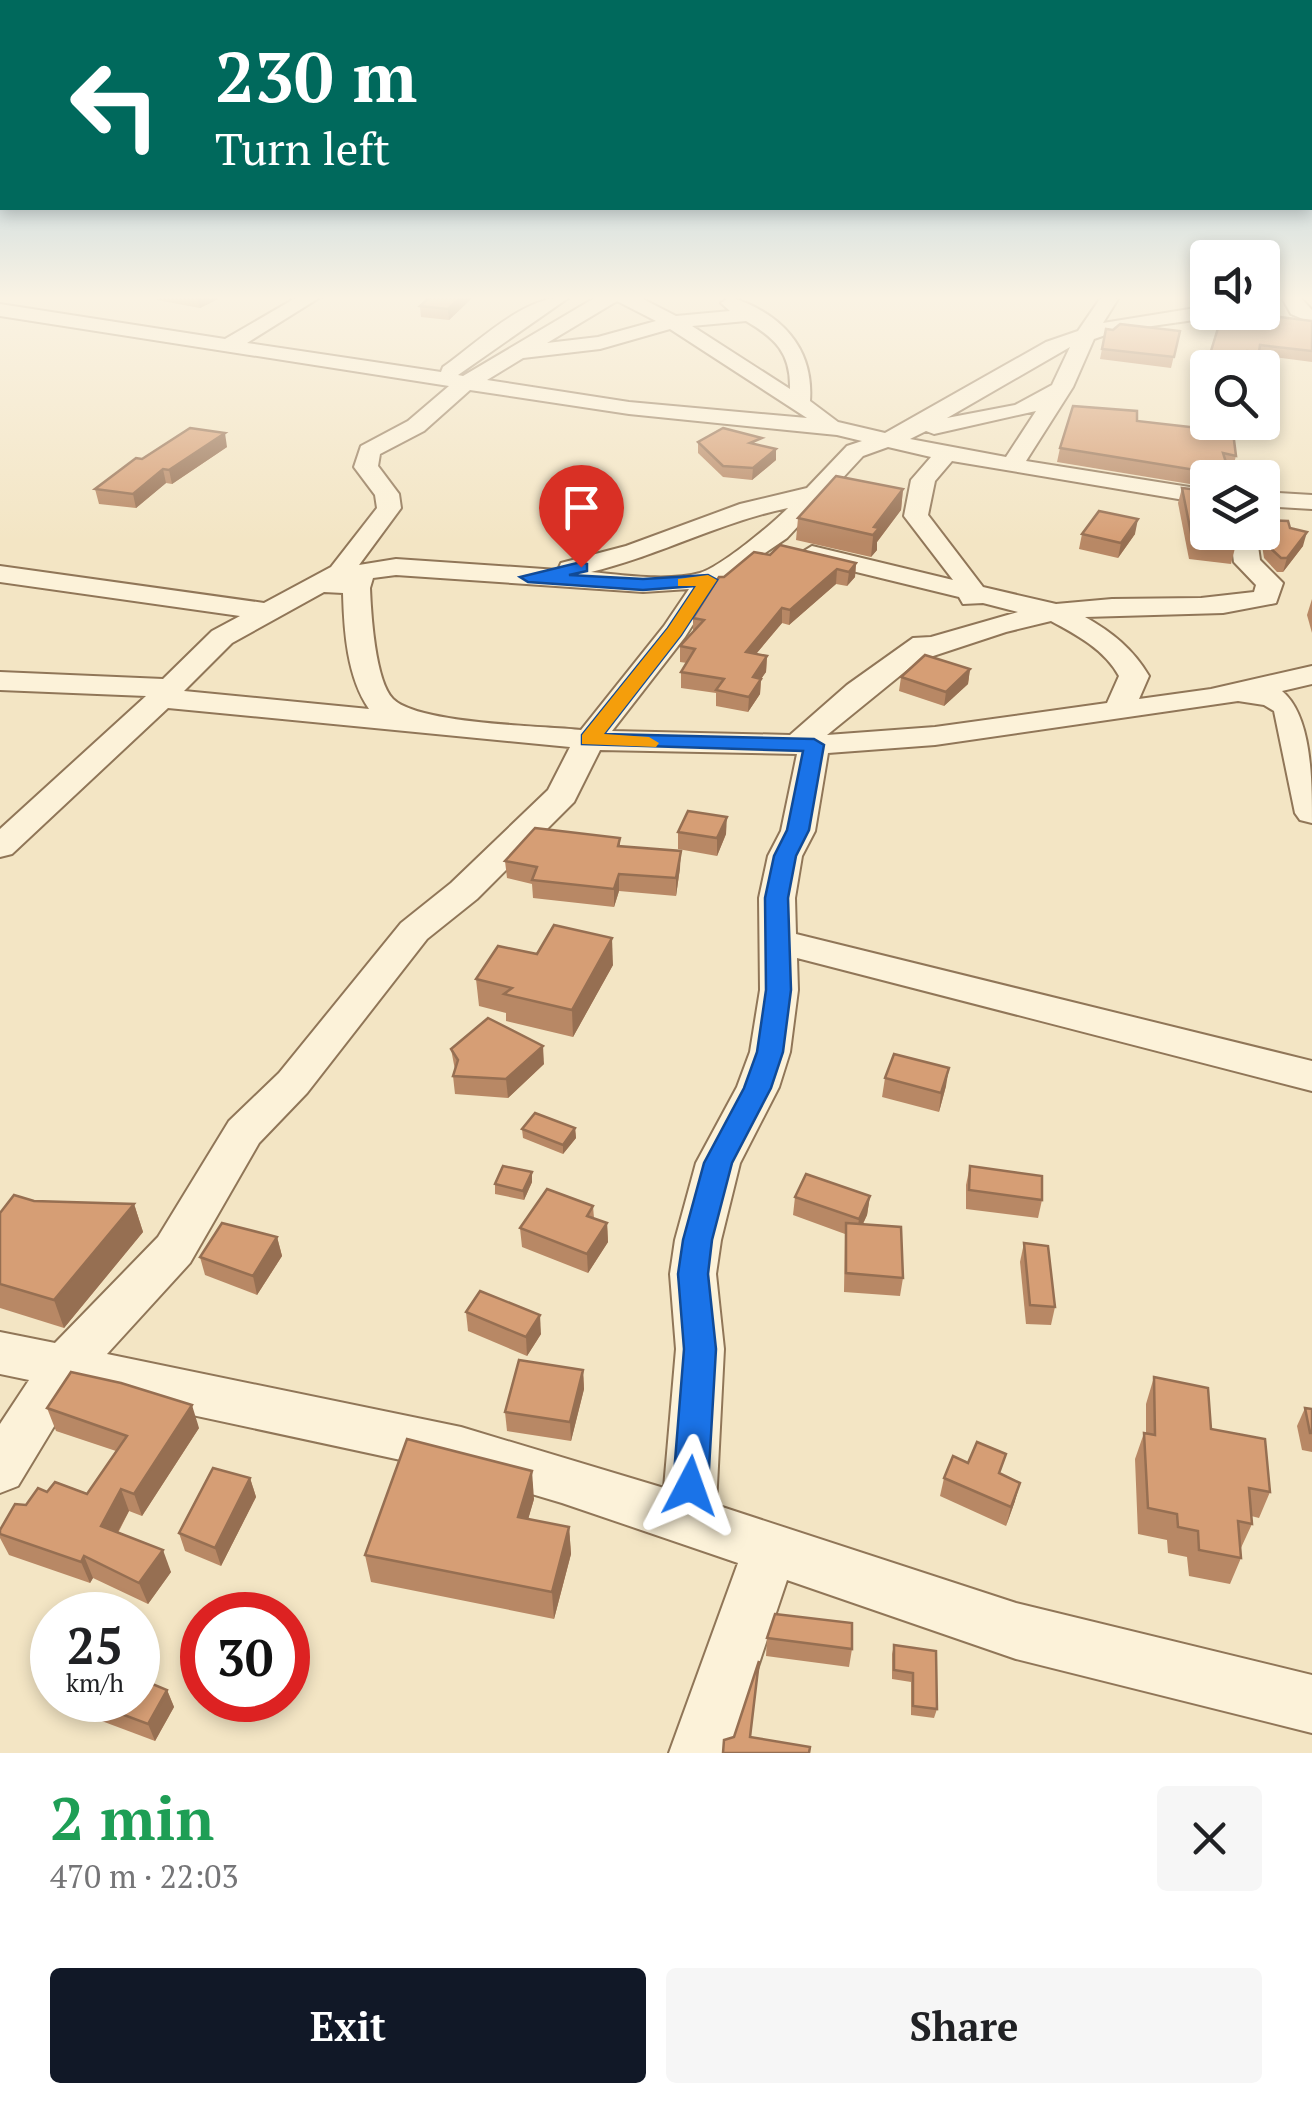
<!DOCTYPE html>
<meta charset="utf-8">
<style>
:root{--surface:#fff;--page:#f6f6f6;--text:#202124;--muted:#757577;--accent:#111827}
body{margin:0;font-family:"PT Serif",serif;background:var(--page);color:var(--text);height:100vh;display:flex;flex-direction:column;font-size:38px;white-space:nowrap}
*{box-sizing:border-box;margin:0}
p{font-size:32px;color:var(--muted)}
.icon{flex:none;width:55px;height:55px;fill:none;stroke:currentColor;stroke-width:2;stroke-linecap:round;stroke-linejoin:round}
.map{position:relative;height:1753px;overflow:hidden}
.drawer{display:flex;flex-direction:column;background:var(--surface);flex:1}
.drawer>*{flex:none}
.guide{position:absolute;left:0px;top:0px;width:1312px;height:210px;box-shadow:0 5px 15px #0003;background:#00695c;color:#fff;overflow:hidden}
.controls{position:absolute;left:1190px;top:240px;display:grid;gap:20px}
.controls a{display:grid;place-items:center;width:90px;height:90px;border-radius:10px;background:var(--surface);box-shadow:0 5px 15px #0003;font-size:50px}
.speed{position:absolute;left:30px;top:1592px;display:flex;gap:20px;font-size:50px;font-weight:700;text-align:center}
.speed>*{display:grid;place-content:center;width:130px;height:130px;border-radius:50%;background:var(--surface);box-shadow:0 5px 15px #0003;line-height:1}
.speed small{font-size:25px;font-weight:400}
.speed .limit{border:15px solid #d22;background:#fff;color:#111}
.pin{position:absolute;display:grid;place-items:center;width:85px;height:85px;color:#fff;margin:-102px -42px;border-radius:50% 50% 50% 0;rotate:-45deg;box-shadow:0 0 10px #0007}
.pin .icon{rotate:45deg}
.me{position:absolute;width:110px;margin:-55px;rotate:4deg;stroke-linejoin:round;filter:drop-shadow(0 0 8px #0008)}
.turn{display:flex;align-items:center;gap:35px;height:210px;padding:0 50px;font-size:45px}
.turn .icon{width:130px;height:130px;stroke-width:2.5}
.turn b{display:block;font-size:70px;line-height:85px}
.round{display:grid;place-items:center;flex:none;width:105px;height:105px;border-radius:10px;background:var(--page)}
.head{display:flex;align-items:center;justify-content:space-between;height:170px;padding:0 50px}
h1{font-size:60px;font-weight:700;line-height:75px;color:#1e9e55}
.button{display:flex;gap:20px;margin-top:auto;padding:20px 50px}
.button a{flex:1;height:115px;border-radius:10px;background:var(--accent);color:#fff;font-size:40px;font-weight:700;line-height:115px;text-align:center}
.button a+a{background:var(--page);color:var(--text)}
.map>svg:first-child{display:block}
.lines{fill:none;stroke-linecap:round;stroke-linejoin:round}
.minor-casing{stroke:#907658;stroke-width:4}
.minor{fill:#fcf2d9;fill-rule:evenodd}
.wall{fill:#b88865}
.shaded-wall{fill:#966f52}
.building{fill:#d69e75;stroke:#966f52;stroke-width:2.5}
.route{fill:#1a73e8;stroke:#114b97;stroke-width:2.5}
.slow{fill:#f59e0b}
</style>
<div class="map">
<svg width="1312" height="1753" viewBox="0 0 1312 1753">
<rect width="100%" height="100%" fill="#f3e5c4"/>
<g class="lines">
<g class="minor-casing">
<g id="minor">
<path d="M299 296H322L247 343 441 372 443 367C481 340 523 296 571 296L458 375 463 376 598 296H637L676 316 730 311 721 303 730 297C781 313 814 348 810 401L838 422 885 433 1046 342 1078 331 1102 296 1118 299 1103 323 1208 306V312H1217L1208 318 1117 331 1094 339 1073 387 1026 461 1208 490V504L952 461 935 481 928 515 983 587 1056 604 1112 599 1201 598 1254 592 1256 585 1234 562 1230 532H1256L1260 560 1283 583 1276 603 1223 613 1085 617C1112 632 1133 649 1149 676L1139 699 1211 689 1312 666V684L1282 691C1312 716 1312 780 1312 823L1300 820 1295 813 1274 711 1264 705 1238 701 935 745 828 753 815 831 802 856 795 898 796 934 1312 1061V1091L797 958 798 990 790 1052 779 1087 740 1163 721 1240 716 1274 724 1349 716 1505 1016 1603 1312 1675V1733L1016 1659 787 1580 729 1753H669L738 1563 562 1503 461 1473 76 1390 18 1486 0 1493V1424L29 1380 0 1374V1332L55 1343 158 1237 229 1121 279 1073 401 923 451 883 548 790 570 747 168 708 12 854 0 857V829L146 696 0 690V672L163 679 212 631 240 616 0 582V566L264 603 331 567 377 508 375 495 354 467 361 446 408 421 449 386 0 316V304L225 339ZM617 301 656 321 598 337 547 343ZM746 321C775 338 791 353 790 389L692 326ZM670 329 807 418 629 402 487 380 523 358 600 349ZM1070 347 1052 385 1015 405 947 418ZM470 390 629 414 837 435 862 441 847 446 807 488 740 504 626 546 561 563 558 570 396 559 359 565 401 508 399 494 378 466 380 454 424 431ZM1036 411 1006 457 910 439 926 431 934 434ZM888 447 931 457 911 480 904 516 953 580 812 546 799 554 803 559 959 597 963 604 983 603 1018 612 931 637 913 638 847 685 790 735 612 731 685 637 718 585 787 538 863 456ZM788 508C771 525 722 566 700 573 667 582 624 575 591 572 658 556 720 522 788 508ZM396 575 643 592 689 589 664 626 581 730C542 726 418 724 393 699 375 681 371 613 370 588L373 578ZM324 592 343 593C344 631 347 677 369 709L184 691 232 643ZM1051 621C1077 635 1105 650 1119 676L1107 703 935 727 827 735 918 661 1006 632ZM600 750 797 754 781 831 768 856 759 898 760 990 750 1052 737 1087 696 1163 675 1240 670 1274 676 1349 664 1488 461 1427 107 1354 190 1263 259 1143 307 1093 427 939 477 899 574 802Z"/>
<path d="M1281 296H1299L1312 310V323L1291 314Z"/>
<path d="M1262 492 1312 495V509L1262 506Z"/>
</g>
</g>
<use href="#minor" class="minor"/>
</g>
<g class="wall">
<path d="M157 296H224L200 308 157 300Z"/>
<path d="M431 296H472V298L449 320 421 317 420 306Z"/>
<path d="M1312 321V362L1258 355 1256 363 1244 362 1243 368 1209 362 1211 351Z"/>
<path d="M1106 329 1180 331 1171 368 1100 359Z"/>
<path d="M1137 421 1236 456 1232 471 1229 470 1231 478H1208V487L1057 462 1060 448Z"/>
<path d="M698 442 761 446 776 460 752 480 723 477 698 453Z"/>
<path d="M227 447 172 484 166 483 136 508 99 504 95 489 142 459Z"/>
<path d="M1182 488 1235 548 1231 564 1189 559 1178 503Z"/>
<path d="M903 489 901 510 877 542V550L871 557 796 540 798 518Z"/>
<path d="M1263 520 1290 528 1303 546 1283 572H1277L1264 558 1260 533 1262 532Z"/>
<path d="M1082 534H1135L1118 558 1079 549Z"/>
<path d="M770 555 856 563 855 577 847 586 836 584 789 625 782 623 756 654 767 656 766 672 761 679 760 694 748 712 716 706V693L681 688V672L687 663 680 662V646L693 632V618Z"/>
<path d="M1312 599V633L1307 615Z"/>
<path d="M970 669 968 684 944 706 899 691 901 677Z"/>
<path d="M678 832 726 834 717 856 678 849Z"/>
<path d="M620 838V846L680 868 676 896 619 891 614 907 533 898 532 884 507 878 505 861Z"/>
<path d="M537 954 613 965 573 1037 506 1021V1013L479 1006 476 979Z"/>
<path d="M451 1049 544 1064 508 1098 455 1094 453 1076 455 1070Z"/>
<path d="M885 1078 946 1086 939 1112 882 1097Z"/>
<path d="M575 1128 576 1138 563 1154 523 1138 522 1129Z"/>
<path d="M970 1166 1042 1200 1038 1218 966 1209V1185Z"/>
<path d="M532 1182 524 1200 495 1194V1184Z"/>
<path d="M870 1196 867 1215 863 1224 903 1278 900 1296 844 1292 845 1234 793 1215 795 1197Z"/>
<path d="M34 1201 134 1204 143 1232 64 1328 0 1308V1213Z"/>
<path d="M593 1206 594 1218 607 1223 608 1242 588 1273 522 1247 520 1228Z"/>
<path d="M277 1237 282 1256 257 1295 205 1275 200 1257Z"/>
<path d="M1024 1243 1055 1307 1051 1325 1026 1324 1020 1262Z"/>
<path d="M466 1312 541 1334 527 1356 468 1331Z"/>
<path d="M583 1370 584 1389 571 1441 507 1431 505 1412Z"/>
<path d="M1154 1377 1211 1429 1270 1492 1259 1518 1251 1516 1252 1524 1240 1550 1241 1558 1230 1584 1189 1576 1187 1557 1168 1553 1167 1540 1138 1534 1135 1459 1144 1433H1146V1404Z"/>
<path d="M47 1408 199 1428 142 1516 129 1511 118 1533 171 1572 148 1604 93 1578 90 1583 9 1555 0 1538V1530L26 1505 47 1492 87 1494 116 1451 56 1431Z"/>
<path d="M1305 1408 1312 1409V1452L1302 1450 1297 1426Z"/>
<path d="M1001 1474 1015 1501 1006 1526 940 1496 944 1478Z"/>
<path d="M250 1478 256 1497 221 1566 185 1551 179 1533Z"/>
<path d="M534 1499 528 1519 569 1527 571 1554 554 1619 371 1582 365 1555Z"/>
<path d="M767 1638 852 1649 849 1667 766 1656Z"/>
<path d="M894 1645 937 1709 934 1718 911 1715V1682L892 1679V1654Z"/>
<path d="M167 1690 174 1707 155 1741 91 1717 82 1700Z"/>
</g>
<g class="shaded-wall">
<path d="M201 296H224L200 308 198 298Z"/>
<path d="M462 296H472V298L449 320 448 309Z"/>
<path d="M225 433 227 447 172 484 169 470Z"/>
<path d="M776 449V460L752 480 753 468Z"/>
<path d="M163 469 166 483 136 508 133 494Z"/>
<path d="M903 489 901 510 877 542V550L871 557 874 527Z"/>
<path d="M1138 519 1135 534 1118 558 1121 543Z"/>
<path d="M1307 532 1303 546 1283 572 1287 558Z"/>
<path d="M856 563 855 577 847 586 849 572Z"/>
<path d="M837 569 836 584 789 625 790 610Z"/>
<path d="M782 608V623L745 667 746 652Z"/>
<path d="M767 656 766 672 761 679 760 694 748 712 749 697 753 677Z"/>
<path d="M970 669 968 684 944 706 946 692Z"/>
<path d="M727 817 726 834 717 856V838Z"/>
<path d="M681 851 680 868 676 896V878Z"/>
<path d="M619 874V891L614 907V889Z"/>
<path d="M612 938 613 965 573 1037 572 1010Z"/>
<path d="M543 1046 544 1064 508 1098 506 1079Z"/>
<path d="M949 1068 946 1086 939 1112 941 1093Z"/>
<path d="M575 1128 576 1138 563 1154V1145Z"/>
<path d="M532 1172V1182L524 1200 523 1191Z"/>
<path d="M870 1196 867 1215 856 1238 859 1219Z"/>
<path d="M134 1204 143 1232 64 1328 54 1300Z"/>
<path d="M607 1223 608 1242 588 1273 587 1254Z"/>
<path d="M277 1237 282 1256 257 1295 253 1276Z"/>
<path d="M540 1315 541 1334 527 1356 526 1337Z"/>
<path d="M583 1370 584 1389 571 1441 570 1422Z"/>
<path d="M192 1405 199 1428 142 1516 134 1494Z"/>
<path d="M532 1471 534 1499 521 1544 518 1517Z"/>
<path d="M250 1478 256 1497 221 1566 215 1548Z"/>
<path d="M1020 1483 1015 1501 1006 1526 1011 1507Z"/>
<path d="M121 1489 129 1511 109 1548 101 1526Z"/>
<path d="M569 1527 571 1554 554 1619 552 1592Z"/>
<path d="M163 1550 171 1572 148 1604 139 1583Z"/>
<path d="M84 1556 93 1578 90 1583 81 1562Z"/>
<path d="M167 1690 174 1707 155 1741 148 1724Z"/>
</g>
<g class="building">
<path d="M431 296H462L448 309 420 306Z"/>
<path d="M1223 312H1241L1312 321V351L1260 345 1259 352 1247 351 1245 357 1211 351Z"/>
<path d="M1120 324 1180 331 1174 357 1102 349 1106 329 1113 330Z"/>
<path d="M1073 406 1137 411V421L1233 432 1236 456 1223 453 1231 478H1214V473L1060 448Z"/>
<path d="M190 428 225 433 169 470 163 469 133 494 95 489 136 458 142 459Z"/>
<path d="M723 428 762 438 750 443 776 449 753 468 723 466 698 442Z"/>
<path d="M836 476 903 489 874 527 879 528 873 535 798 518Z"/>
<path d="M1182 488 1208 491V532H1232L1235 548 1193 543Z"/>
<path d="M1099 511 1138 519 1121 543 1082 534Z"/>
<path d="M1263 520 1288 521 1290 528 1307 532 1287 558H1281L1267 545Z"/>
<path d="M780 545 856 563 849 572 837 569 790 610 782 608 746 652 767 656 753 677 761 679 749 697 716 690 724 679 681 672 695 649 680 646 704 620 693 618 719 577H724L754 552 770 555Z"/>
<path d="M925 655 970 669 946 692 901 677Z"/>
<path d="M688 811 727 817 717 838 678 832Z"/>
<path d="M535 828 620 838 618 846 681 851 676 878 619 874 614 889 532 880 537 867 505 861Z"/>
<path d="M554 925 612 938 572 1010 504 994 512 988 476 979 498 946 537 954Z"/>
<path d="M488 1018 543 1046 506 1079 453 1076 458 1060 451 1049Z"/>
<path d="M894 1054 949 1068 941 1093 885 1078Z"/>
<path d="M535 1113 575 1128 563 1145 522 1129Z"/>
<path d="M503 1166 532 1172 523 1191 495 1184Z"/>
<path d="M970 1166 1042 1176V1200L969 1190Z"/>
<path d="M806 1174 870 1196 859 1219 795 1197Z"/>
<path d="M547 1189 593 1206 587 1216 607 1223 587 1254 520 1228Z"/>
<path d="M14 1195 34 1201 134 1204 54 1300 0 1284V1213Z"/>
<path d="M222 1223 277 1237 253 1276 200 1257Z"/>
<path d="M846 1223 901 1227 903 1278 846 1273Z"/>
<path d="M1024 1243 1048 1246 1055 1307 1030 1305Z"/>
<path d="M480 1291 540 1315 526 1337 466 1312Z"/>
<path d="M519 1360 583 1370 570 1422 505 1412Z"/>
<path d="M71 1372 121 1383 192 1405 134 1494 121 1489 101 1526 163 1550 139 1583 84 1556 81 1562 0 1534V1530L15 1504 26 1505 38 1488 47 1492 55 1482 87 1494 127 1436 47 1408Z"/>
<path d="M1154 1377 1208 1388 1211 1429 1265 1439 1270 1492 1249 1488 1252 1524 1238 1521 1241 1558 1199 1550 1198 1531 1178 1527 1177 1514 1148 1508 1144 1433 1155 1435Z"/>
<path d="M1305 1408 1312 1409V1433H1310Z"/>
<path d="M407 1439 532 1471 518 1517 569 1527 552 1592 365 1555Z"/>
<path d="M977 1442 1006 1454 999 1473 1020 1483 1011 1507 944 1478 953 1456 968 1463Z"/>
<path d="M213 1468 250 1478 215 1548 179 1533Z"/>
<path d="M775 1614 852 1623V1649L767 1638Z"/>
<path d="M894 1645 936 1651 937 1709 913 1706V1673L894 1670Z"/>
<path d="M759 1661 750 1737 810 1747 809 1753H723L724 1740 734 1737Z"/>
<path d="M138 1678 167 1690 148 1724 84 1700H138Z"/>
</g>
<linearGradient id="sky" x2="0" y2="1"><stop stop-color="#8dbbd7"/><stop offset="0.55" stop-color="#faf3e4"/><stop offset="1" stop-color="#faf3e4" stop-opacity="0"/></linearGradient>
<rect width="1312" height="542" fill="url(#sky)"/>
<path class="route" d="M581 562 587 564V571L569 575 643 579 708 575 717 580 681 635 604 734 814 739 824 745 809 830 796 856 788 898 791 990 783 1052 771 1088 732 1163 712 1240 708 1274 716 1349 708 1486 703 1497 690 1501 678 1497 673 1486 684 1349 678 1274 683 1240 704 1163 744 1088 757 1052 766 990 765 898 774 856 787 830 803 751 582 744V735L668 628 696 586 643 590 528 582 520 577Z"/>
<path class="slow" d="M708 575 717 580 681 635 604 734 649 737 659 743 656 747 582 744V735L668 628 696 586H678V579Z"/>
</svg>
<div class="controls">
<a><svg class="icon" aria-label="sound" viewBox="0 0 24 24"><path d="M4 9h4l5-4v14l-5-4H4zM17 9q2 3 0 6"/></svg></a>
<a><svg class="icon" aria-label="search" viewBox="0 0 24 24"><circle cx="10" cy="10" r="6"/><path d="M15 15l6 6"/></svg></a>
<a><svg class="icon" aria-label="layers" viewBox="0 0 24 24"><path d="M12 4l9 5-9 5-9-5zM3 14l9 5 9-5"/></svg></a>
</div>
<div class="speed"><div>25<small>km/h</small></div><div class="limit">30</div></div>
<div class="pin" style="left:581px;top:567px;background:#d93025"><svg class="icon" aria-label="arrive" viewBox="0 0 24 24"><path d="M6 21V4h12l-3 4 3 4H6"/></svg></div>
<svg class="me" style="left:690px;top:1486px" viewBox="-20 -20 40 40"><path d="M0-17L14 15 0 8-14 15z" fill="#1a73e8" stroke="#fff" stroke-width="4"/></svg>
<div class="guide">
<div class="turn"><svg class="icon" aria-label="left" viewBox="0 0 24 24"><path d="M17 20v-9H6M10 6l-5 5 5 5"/></svg><div><b>230 m</b>Turn left</div></div>
</div>
</div>
<section class="drawer">
<div class="head"><div><h1>2 min</h1><p>470 m · 22:03</p></div><a class="round"><svg class="icon" aria-label="close" viewBox="0 0 24 24"><path d="M6 6l12 12M18 6L6 18"/></svg></a></div>
<div class="button"><a>Exit</a><a>Share</a></div>
</section>
